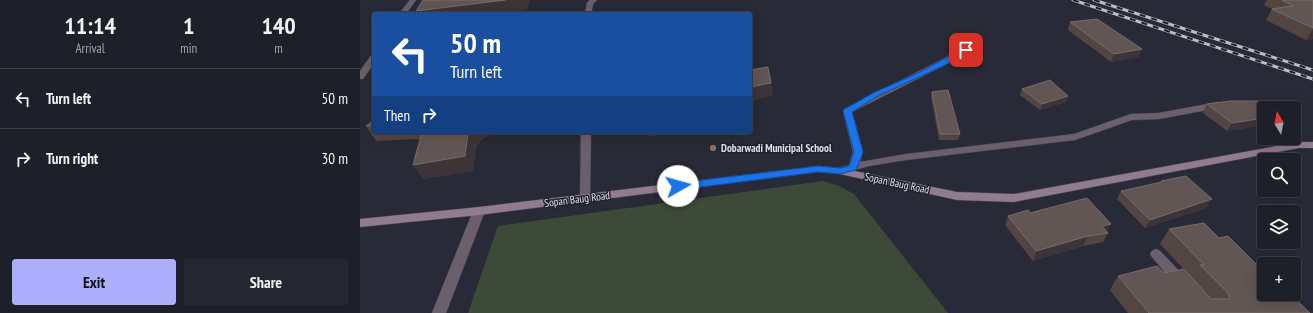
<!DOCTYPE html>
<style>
:root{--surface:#1e2029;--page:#262831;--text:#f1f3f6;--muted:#a1a3a8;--line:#3c3e46;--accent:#abaffb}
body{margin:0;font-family:"PT Sans Narrow",sans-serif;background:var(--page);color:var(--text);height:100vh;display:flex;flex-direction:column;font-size:15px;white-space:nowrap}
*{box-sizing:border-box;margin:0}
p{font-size:13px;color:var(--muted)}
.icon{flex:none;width:22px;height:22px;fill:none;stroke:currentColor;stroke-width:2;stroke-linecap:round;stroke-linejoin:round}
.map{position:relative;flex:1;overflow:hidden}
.sheet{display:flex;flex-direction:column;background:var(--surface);width:360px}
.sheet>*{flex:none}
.top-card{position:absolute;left:12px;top:12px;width:380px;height:122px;border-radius:4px;box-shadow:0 4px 16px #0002,0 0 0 1px var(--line);background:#1a4fa0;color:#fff;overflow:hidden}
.needle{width:26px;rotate:350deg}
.controls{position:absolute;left:897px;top:101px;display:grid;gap:8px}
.controls a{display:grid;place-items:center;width:44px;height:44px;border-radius:4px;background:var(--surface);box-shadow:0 4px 16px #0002,0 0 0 1px var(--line);font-size:20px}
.pin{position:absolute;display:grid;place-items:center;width:34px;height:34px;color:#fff;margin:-17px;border-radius:8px;box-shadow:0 2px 6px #0006}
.me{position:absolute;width:44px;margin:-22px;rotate:83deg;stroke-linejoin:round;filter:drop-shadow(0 0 3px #0008)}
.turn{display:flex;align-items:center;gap:14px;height:84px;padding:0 12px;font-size:18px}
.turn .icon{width:52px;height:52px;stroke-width:2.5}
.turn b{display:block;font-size:28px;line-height:34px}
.then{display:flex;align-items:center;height:38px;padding:0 12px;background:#0003;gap:8px;font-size:15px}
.eta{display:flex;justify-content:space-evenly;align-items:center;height:68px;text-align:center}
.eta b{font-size:24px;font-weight:700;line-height:28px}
.cta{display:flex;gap:8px;margin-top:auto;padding:8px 12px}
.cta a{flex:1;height:46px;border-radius:4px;background:var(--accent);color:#111;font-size:16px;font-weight:700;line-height:46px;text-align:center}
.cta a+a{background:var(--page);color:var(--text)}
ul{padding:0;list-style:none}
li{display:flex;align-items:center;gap:12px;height:60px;padding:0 12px;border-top:1px solid var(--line)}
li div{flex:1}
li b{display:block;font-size:15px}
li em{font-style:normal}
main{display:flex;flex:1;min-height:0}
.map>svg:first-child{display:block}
.green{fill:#3d4a37}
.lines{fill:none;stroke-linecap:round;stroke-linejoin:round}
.street-casing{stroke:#454853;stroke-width:1}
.secondary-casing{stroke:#454853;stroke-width:1}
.street{fill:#6c5f6c;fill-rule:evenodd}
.secondary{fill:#907b90;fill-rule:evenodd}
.rail-casing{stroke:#bdbfc8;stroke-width:3}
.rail{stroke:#1e212d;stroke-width:2;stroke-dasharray:6;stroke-linecap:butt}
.wall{fill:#534642}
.shaded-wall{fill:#3c3436}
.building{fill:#625654;stroke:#766c6b}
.route{fill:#1a73e8;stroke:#114b97}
.education-dot{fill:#8d6e63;stroke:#1e212d;stroke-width:1.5}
.labels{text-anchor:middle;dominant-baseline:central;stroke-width:3;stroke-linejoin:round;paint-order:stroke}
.poi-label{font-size:11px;font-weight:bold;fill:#dee0e8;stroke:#1e212d;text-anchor:start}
.street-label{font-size:11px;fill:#dee0e8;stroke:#1e212d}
</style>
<main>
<section class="sheet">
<div class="eta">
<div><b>11:14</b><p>Arrival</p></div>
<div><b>1</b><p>min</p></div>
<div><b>140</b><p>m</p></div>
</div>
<ul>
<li><svg class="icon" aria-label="left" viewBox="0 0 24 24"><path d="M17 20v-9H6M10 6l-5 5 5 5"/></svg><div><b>Turn left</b></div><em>50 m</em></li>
<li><svg class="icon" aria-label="right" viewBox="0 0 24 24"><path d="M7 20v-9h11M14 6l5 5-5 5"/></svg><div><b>Turn right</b></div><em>30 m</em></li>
</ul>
<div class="cta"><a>Exit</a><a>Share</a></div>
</section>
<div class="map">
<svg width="953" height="313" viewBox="0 0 953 313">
<rect width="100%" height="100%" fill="#282b37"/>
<path class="green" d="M463 181 479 186 494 194 588 313H108L138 226Z"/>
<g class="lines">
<g class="street-casing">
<g id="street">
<path d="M50 0H56L46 14H39Z"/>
<path d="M230 0H237L233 4 231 14H225L227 3Z"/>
<path d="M614 40H620L621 42 589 63 492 112 503 152 500 162 546 154 714 134 771 114 799 113 858 102 862 105 858 108 799 119 772 120 715 140 546 160 509 166 480 174 476 173 475 171 476 169 489 165 493 152 483 111 484 109 583 59Z"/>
<path d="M11 56H14V63L3 79H0V71Z"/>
<path d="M896 102 921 105 925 108 904 109 893 107 892 105Z"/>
<path d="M221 132H231L230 197 229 200H221L220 197Z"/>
<path d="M119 207 123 208 125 211 86 313H72L113 211 115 208Z"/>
<path d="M796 249 800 251 825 277 826 281 825 285 820 286 815 285 792 257 790 254 792 251Z"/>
</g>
</g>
<g class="secondary-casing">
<path id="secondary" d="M939 142H953V148H939L654 202 597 200 480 174 458 172 119 215 0 227V219L119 207 458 166 480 168 597 192 654 194Z"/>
</g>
<use href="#street" class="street"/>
<use href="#secondary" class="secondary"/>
<g class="rail-casing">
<g id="rail">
<path d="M713 0 953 79"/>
<path d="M734 0 953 70"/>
</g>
</g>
<use href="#rail" class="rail"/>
</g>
<g class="wall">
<path d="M907 0H953V39L946 40 906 20 912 9 904 5Z"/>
<path d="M710 22 779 57 751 62 708 30Z"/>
<path d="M662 89 706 102 680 110 660 95Z"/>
<path d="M572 92 600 134 598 140H579L571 97Z"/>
<path d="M847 104 904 108V125L867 131 843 113Z"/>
<path d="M14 120V132H137L122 139 116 147 113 171 63 179 60 139 16 141 6 126Z"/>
<path d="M801 181 846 208 785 228 757 199 761 191 800 183Z"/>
<path d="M670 213 747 232 748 233 743 242 723 246 673 261 645 225 648 216Z"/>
<path d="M809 229 859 238 904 272 950 313H768L750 290 758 276 804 273 832 278 800 244Z"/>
</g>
<g class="shaded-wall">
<path d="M145 0H170L167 10 134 14H58L56 11Z"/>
<path d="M953 29V39L946 40Z"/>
<path d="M782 49 779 57 751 62 754 54Z"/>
<path d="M411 83 413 96 390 101V87Z"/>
<path d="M708 96 706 102 680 110 682 104Z"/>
<path d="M904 118V125L867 131 872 123Z"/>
<path d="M109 132H137L122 139 116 147 113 171 63 179 53 165Z"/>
<path d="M286 132H312L288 137Z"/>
<path d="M852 199 846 208 785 228 790 220Z"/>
<path d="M751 224 747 233 742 226Z"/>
<path d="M728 236 723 246 673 261 676 251Z"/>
</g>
<g class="building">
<path d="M63 0H145L56 11Z"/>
<path d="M922 0H953V28L912 9 933 6Z"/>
<path d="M737 19 782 49 754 54 710 22Z"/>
<path d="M408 67 411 83 390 87V70Z"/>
<path d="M690 80 708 96 682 104 662 89Z"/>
<path d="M588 90 600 134H580L572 92Z"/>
<path d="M870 101H902L912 108H904V118L872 123 847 104Z"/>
<path d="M14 120V126H6Z"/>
<path d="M62 132H109L108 133 105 156 53 165Z"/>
<path d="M826 176 852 199 790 220 761 191 802 182 801 181Z"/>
<path d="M727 198 751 224 742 226 748 233 728 236 676 251 648 216 668 210 670 213Z"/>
<path d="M844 223 859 238 868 236 904 272V294H930L950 313H789L758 276 797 266 804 273 824 269 851 299H870L868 293 840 265H844L809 229Z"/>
</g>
<path class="route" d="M606 47 609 48V51L598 59 518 96 492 112 503 152 496 170 480 174 458 172 318 190 313 186 318 183 458 166 480 168 489 166 494 152 483 111 485 109 513 93 558 73Z"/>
<circle class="education-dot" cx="353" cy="148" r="4"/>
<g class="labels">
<g class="poi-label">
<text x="361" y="148">Dobarwadi Municipal School</text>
</g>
<g class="street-label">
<text transform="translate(537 183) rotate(12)">Sopan Baug Road</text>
<text transform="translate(217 199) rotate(-7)">Sopan Baug Road</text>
</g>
</g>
</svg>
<div class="controls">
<a><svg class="needle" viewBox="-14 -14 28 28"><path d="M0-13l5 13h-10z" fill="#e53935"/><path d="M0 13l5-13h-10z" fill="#a1a3a8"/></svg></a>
<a><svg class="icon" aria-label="search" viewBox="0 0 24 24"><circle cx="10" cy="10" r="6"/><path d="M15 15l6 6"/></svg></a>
<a><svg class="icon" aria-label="layers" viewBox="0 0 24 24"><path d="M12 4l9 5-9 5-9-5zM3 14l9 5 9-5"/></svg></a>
<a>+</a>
</div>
<div class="pin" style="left:606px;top:50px;background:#d93025"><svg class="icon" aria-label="arrive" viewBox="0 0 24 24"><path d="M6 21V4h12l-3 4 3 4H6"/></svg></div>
<svg class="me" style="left:318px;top:186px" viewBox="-20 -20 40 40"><circle r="19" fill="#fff"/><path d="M0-13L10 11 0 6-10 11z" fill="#1a73e8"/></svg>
<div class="top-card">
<div class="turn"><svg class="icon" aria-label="left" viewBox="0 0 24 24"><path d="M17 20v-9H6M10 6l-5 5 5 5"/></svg><div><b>50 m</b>Turn left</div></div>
<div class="then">Then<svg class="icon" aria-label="right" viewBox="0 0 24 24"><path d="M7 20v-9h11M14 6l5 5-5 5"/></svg></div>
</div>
</div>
</main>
